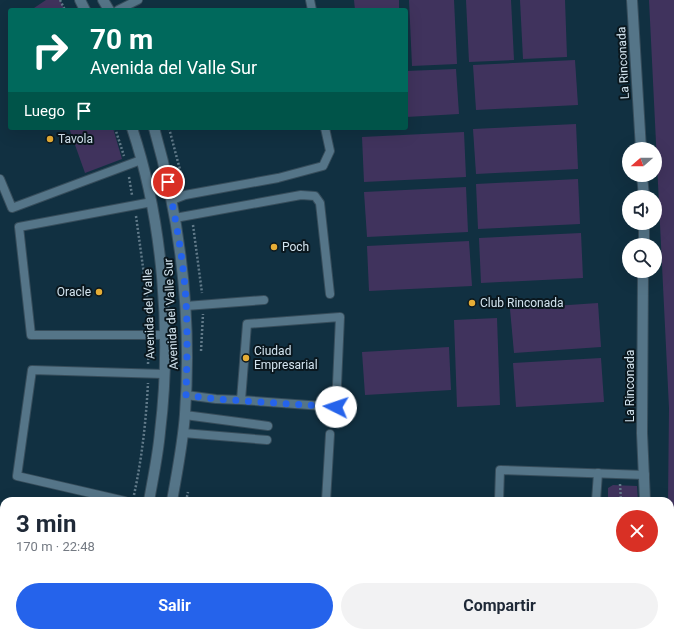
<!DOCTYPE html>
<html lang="es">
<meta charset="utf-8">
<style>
:root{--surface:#fff;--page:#f2f2f3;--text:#1f2937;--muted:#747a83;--accent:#2563eb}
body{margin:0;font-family:Roboto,sans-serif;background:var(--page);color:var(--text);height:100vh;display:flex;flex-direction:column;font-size:15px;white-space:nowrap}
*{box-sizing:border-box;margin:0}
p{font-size:13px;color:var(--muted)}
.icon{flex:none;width:22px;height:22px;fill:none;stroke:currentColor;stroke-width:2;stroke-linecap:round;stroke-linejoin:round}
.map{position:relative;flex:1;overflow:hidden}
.side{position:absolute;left:0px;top:497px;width:674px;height:140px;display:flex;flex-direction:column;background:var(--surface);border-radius:12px 12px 0 0;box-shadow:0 4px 16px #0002}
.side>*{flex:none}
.banner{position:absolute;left:8px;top:8px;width:400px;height:122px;border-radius:4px;box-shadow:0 4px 16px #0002;background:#00695c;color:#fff;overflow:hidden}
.needle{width:26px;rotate:250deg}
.controls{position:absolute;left:622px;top:142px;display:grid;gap:8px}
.controls a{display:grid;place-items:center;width:40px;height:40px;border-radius:50%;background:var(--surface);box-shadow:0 4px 16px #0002;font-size:20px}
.pin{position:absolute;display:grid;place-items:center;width:34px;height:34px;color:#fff;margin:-17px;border:2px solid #fff;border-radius:50%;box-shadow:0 1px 4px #0007}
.me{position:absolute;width:44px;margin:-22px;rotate:274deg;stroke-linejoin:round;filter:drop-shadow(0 0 3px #0008)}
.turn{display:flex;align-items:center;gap:14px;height:84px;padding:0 16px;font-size:18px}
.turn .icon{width:52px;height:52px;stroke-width:2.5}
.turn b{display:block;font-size:28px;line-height:34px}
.then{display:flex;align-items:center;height:38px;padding:0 16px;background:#0003;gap:8px;font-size:15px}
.round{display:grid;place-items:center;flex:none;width:42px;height:42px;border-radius:21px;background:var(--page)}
.overview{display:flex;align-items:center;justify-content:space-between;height:68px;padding:0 16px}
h1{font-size:24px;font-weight:700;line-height:30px}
.button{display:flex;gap:8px;margin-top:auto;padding:8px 16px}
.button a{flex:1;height:46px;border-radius:24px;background:var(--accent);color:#fff;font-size:16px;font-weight:700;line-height:46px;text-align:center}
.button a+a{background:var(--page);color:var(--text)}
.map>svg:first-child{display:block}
.green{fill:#40335d}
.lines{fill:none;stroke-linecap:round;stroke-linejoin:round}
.lane-casing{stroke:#374d5b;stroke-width:10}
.street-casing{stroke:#374d5b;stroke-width:12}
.path{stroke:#617a89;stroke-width:2.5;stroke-dasharray:2 2;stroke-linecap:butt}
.lane{stroke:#557588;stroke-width:8}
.street{stroke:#557588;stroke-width:10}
.route{stroke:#2563eb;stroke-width:7;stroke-dasharray:0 12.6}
.poi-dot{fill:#e6ad36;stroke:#0a171e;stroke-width:1.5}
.labels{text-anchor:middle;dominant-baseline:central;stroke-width:4;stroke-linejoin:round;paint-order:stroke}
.street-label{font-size:12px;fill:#d3e4ef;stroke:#0a171e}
.poi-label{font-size:12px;fill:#d3e4ef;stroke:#0a171e;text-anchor:start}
</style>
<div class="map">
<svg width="674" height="637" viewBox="0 0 674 637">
<rect width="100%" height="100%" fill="#113041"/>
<g class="green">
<path d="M46 0H60L65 10H31Z"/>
<path d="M354 0H399V10H355Z"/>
<path d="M409 0H454L457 64 412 66Z"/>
<path d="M466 0H511L514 60 469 62Z"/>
<path d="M520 0H565L567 57 523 59Z"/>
<path d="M649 0H674V637H659L660 633H670V501H668L669 408Z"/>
<path d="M575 60 578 105 476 110 473 65Z"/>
<path d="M456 69 459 114 406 117V71Z"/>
<path d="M576 124 578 169 476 174 473 129Z"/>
<path d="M69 128H113L122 159 85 173Z"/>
<path d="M464 132 466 177 364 182 362 137Z"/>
<path d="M578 179 580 224 478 229 476 184Z"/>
<path d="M466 187 468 232 367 237 364 192Z"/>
<path d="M581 233 583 278 481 283 479 238Z"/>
<path d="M469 241 472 286 369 291 367 246Z"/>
<path d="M598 303 601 347 514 353 510 309Z"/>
<path d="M497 318 500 405 457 407 454 320Z"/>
<path d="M449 347 451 390 365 395 362 352Z"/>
<path d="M601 358 604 402 516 407 513 363Z"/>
<path d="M613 485 637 486 638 501H608V488Z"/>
<path d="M0 592 4 593V633H67L62 637H0Z"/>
<path d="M165 633H328V637H164Z"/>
</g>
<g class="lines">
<g class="lane-casing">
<g id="lane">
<path d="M310 0 312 10"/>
<path d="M118 10 138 0"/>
<path d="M0 179 12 208 141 160"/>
<path d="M172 200 185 195 278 178 323 166 330 151 325 128"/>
<path d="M152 202 19 227 31 335H164"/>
<path d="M175 218 301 195 315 196 320 203 330 294"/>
<path d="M186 306 264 300"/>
<path d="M186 395 216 399 241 400 336 407 340 317 247 324 241 400"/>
<path d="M185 415 268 426"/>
<path d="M183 433 267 440"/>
<path d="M125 501 17 476 32 370 164 374"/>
<path d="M326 501 330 434"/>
<path d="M499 501 500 470 645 475"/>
<path d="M596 501 598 473"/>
</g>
</g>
<g class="street-casing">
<g id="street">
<path d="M80 0 85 10"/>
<path d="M103 0 109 10"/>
<path d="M632 0 641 149"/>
<path d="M132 128C163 221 172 334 160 432 158 455 153 478 149 501"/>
<path d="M154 128C181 222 192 316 185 414 183 443 177 472 172 501"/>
<path d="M642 175 644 197"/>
<path d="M644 245V223"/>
<path d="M643 271 642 433 645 501"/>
<path d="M103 637 107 633"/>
<path d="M132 637 133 633"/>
<path d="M624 637 626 633"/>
</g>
</g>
<g class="path">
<path d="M60 0 65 10"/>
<path d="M115 128 124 156"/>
<path d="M169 128 184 185"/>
<path d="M129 177 132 195"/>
<path d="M136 216 149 311V324"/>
<path d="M193 225 202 293"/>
<path d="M201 351 203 314"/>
<path d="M148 364 149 345"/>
<path d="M620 484 621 501"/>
<path d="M134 495C142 458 146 421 148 383"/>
<path d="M186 501 188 492"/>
<path d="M670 525 674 526"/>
<path d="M34 637 35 633"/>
<path d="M66 637 72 633"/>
<path d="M147 637 148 633"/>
</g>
<use href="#lane" class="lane"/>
<use href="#street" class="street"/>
</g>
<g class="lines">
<path class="route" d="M168 182C175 217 182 252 185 288 188 323 187 359 186 395L216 399 336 407"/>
</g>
<g class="poi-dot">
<circle cx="50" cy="139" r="4"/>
<circle cx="274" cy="247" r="4"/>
<circle cx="99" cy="292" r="4"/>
<circle cx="472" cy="303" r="4"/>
<circle cx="246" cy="358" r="4"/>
</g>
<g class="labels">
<g class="street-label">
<text transform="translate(623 63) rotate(-93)">La Rinconada</text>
<text transform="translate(149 314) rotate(-92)">Avenida del Valle</text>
<text transform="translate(171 314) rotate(-93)">Avenida del Valle Sur</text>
<text transform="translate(630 386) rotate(-90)">La Rinconada</text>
</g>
<g class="poi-label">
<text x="58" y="139">Tavola</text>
<text x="282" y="247">Poch</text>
<text x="91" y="292" text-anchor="end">Oracle</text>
<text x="480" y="303">Club Rinconada</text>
<text x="254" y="351">Ciudad<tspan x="254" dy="14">Empresarial</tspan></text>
</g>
</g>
</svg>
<div class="controls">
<a><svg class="needle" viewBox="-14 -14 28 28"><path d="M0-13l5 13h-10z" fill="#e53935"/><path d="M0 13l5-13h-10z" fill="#747a83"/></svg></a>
<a><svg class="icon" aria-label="sound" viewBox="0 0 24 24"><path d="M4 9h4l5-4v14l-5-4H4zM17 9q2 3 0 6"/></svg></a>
<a><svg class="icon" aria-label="search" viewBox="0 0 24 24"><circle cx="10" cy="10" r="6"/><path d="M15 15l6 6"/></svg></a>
</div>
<div class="pin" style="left:168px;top:182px;background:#d93025"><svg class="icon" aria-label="arrive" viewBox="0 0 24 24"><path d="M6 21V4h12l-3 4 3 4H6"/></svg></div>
<svg class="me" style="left:336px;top:407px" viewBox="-20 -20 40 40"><circle r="19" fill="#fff"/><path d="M0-13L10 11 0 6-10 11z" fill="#2563eb"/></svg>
<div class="banner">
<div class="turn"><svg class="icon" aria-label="right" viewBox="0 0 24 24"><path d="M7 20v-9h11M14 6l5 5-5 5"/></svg><div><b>70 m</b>Avenida del Valle Sur</div></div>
<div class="then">Luego<svg class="icon" aria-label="arrive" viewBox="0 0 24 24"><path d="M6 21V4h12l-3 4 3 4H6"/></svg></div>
</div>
<section class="side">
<div class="overview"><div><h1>3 min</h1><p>170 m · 22:48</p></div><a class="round" style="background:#d93025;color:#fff"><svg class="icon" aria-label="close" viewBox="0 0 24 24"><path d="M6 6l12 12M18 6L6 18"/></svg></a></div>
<div class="button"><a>Salir</a><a>Compartir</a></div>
</section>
</div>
